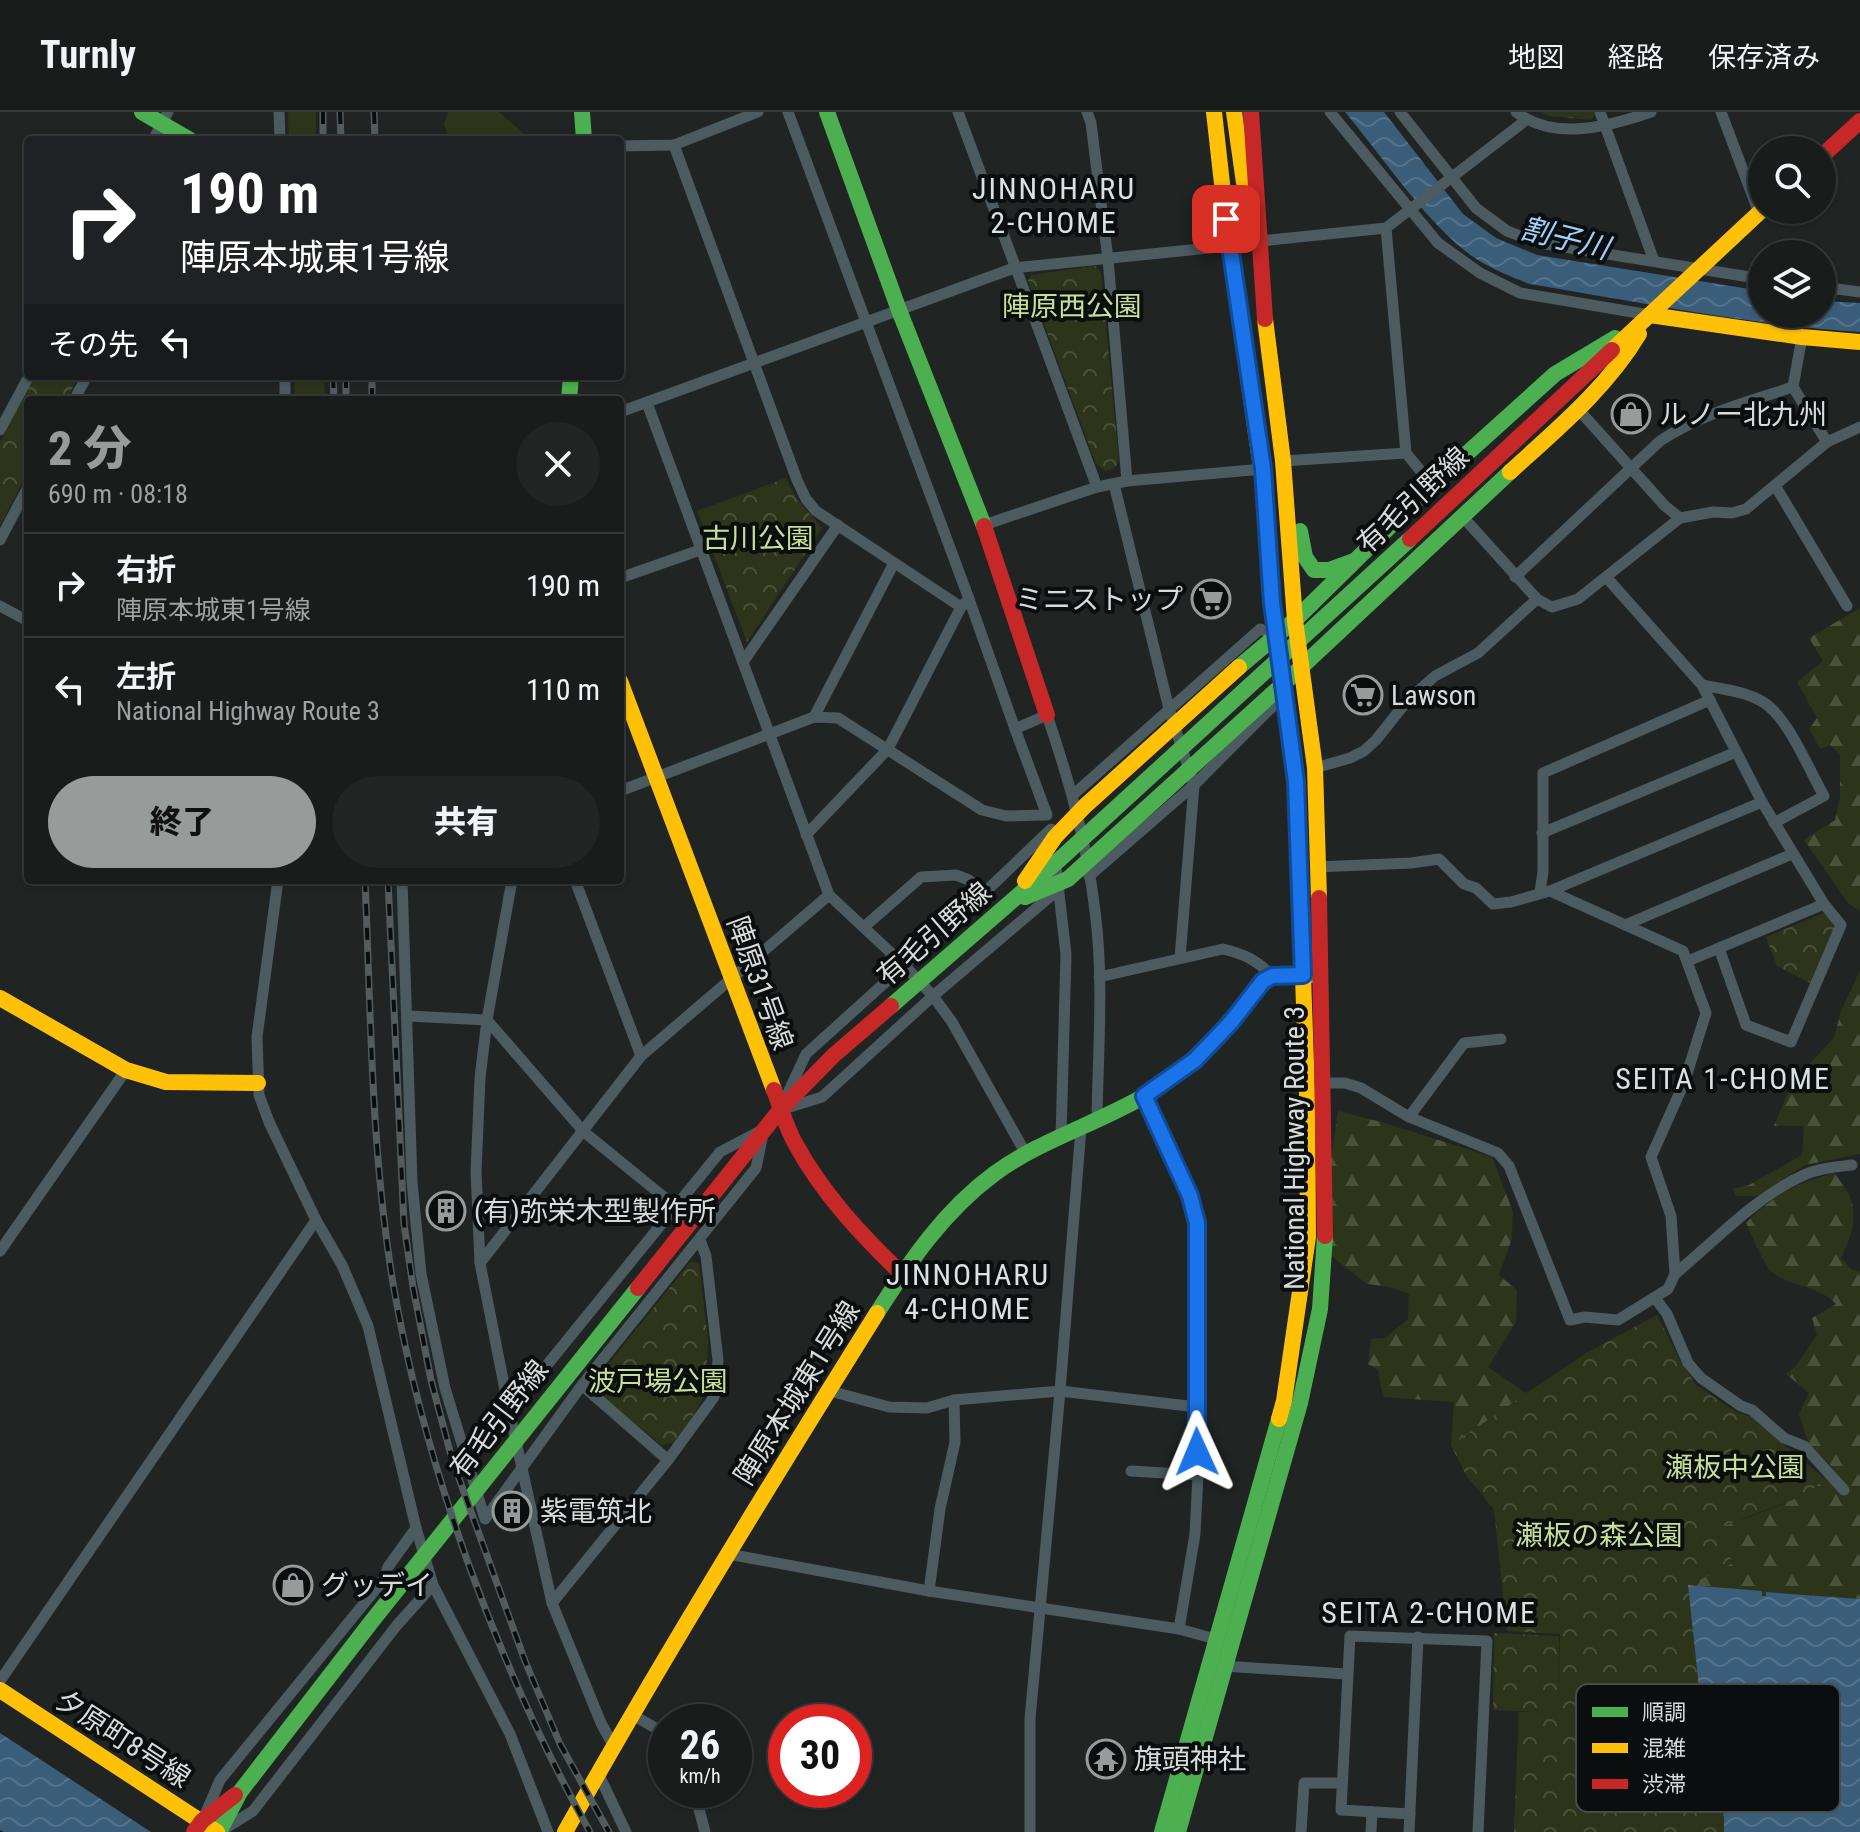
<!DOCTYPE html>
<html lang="ja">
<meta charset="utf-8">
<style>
:root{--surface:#181c1b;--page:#212524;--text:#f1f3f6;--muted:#9fa1a3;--line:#363a3a;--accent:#979b9a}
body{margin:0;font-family:"Roboto Condensed","Noto Sans JP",sans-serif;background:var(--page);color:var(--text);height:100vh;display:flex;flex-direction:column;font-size:30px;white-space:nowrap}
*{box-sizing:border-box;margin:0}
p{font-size:26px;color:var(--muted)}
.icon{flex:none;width:44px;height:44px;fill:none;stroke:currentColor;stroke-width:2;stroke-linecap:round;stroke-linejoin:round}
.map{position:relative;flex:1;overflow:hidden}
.drawer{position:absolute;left:24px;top:284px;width:600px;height:488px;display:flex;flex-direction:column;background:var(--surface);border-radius:8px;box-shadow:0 2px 6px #0004,0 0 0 2px var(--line)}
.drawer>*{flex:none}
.banner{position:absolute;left:24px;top:24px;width:600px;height:244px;border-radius:8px;box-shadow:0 2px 6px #0004,0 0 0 2px var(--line);background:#202124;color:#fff;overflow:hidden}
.controls{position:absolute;left:1748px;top:24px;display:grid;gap:16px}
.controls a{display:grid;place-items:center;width:88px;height:88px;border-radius:50%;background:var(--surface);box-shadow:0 2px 6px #0004,0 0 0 2px var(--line);font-size:40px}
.speed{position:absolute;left:648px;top:1592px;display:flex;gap:16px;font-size:40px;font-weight:700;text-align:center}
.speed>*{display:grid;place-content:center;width:104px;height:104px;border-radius:50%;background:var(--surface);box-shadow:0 2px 6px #0004,0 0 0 2px var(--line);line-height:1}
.speed small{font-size:20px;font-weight:400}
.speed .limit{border:12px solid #d22;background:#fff;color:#111}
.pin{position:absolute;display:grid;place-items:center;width:68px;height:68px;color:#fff;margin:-34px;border-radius:16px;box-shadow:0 4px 12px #0006}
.me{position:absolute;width:88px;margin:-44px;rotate:359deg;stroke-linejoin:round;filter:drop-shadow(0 0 6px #0008)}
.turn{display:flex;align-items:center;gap:28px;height:168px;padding:0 24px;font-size:36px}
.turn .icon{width:104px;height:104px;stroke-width:2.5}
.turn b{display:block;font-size:56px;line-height:68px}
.then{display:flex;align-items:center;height:76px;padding:0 24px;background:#0003;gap:16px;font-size:30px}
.round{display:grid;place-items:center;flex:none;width:84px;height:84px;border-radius:42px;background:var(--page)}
.headline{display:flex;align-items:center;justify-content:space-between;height:136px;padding:0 24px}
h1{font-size:48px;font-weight:800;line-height:60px;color:var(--accent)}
.button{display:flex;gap:16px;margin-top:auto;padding:16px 24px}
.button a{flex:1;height:92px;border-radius:48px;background:var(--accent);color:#111;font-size:32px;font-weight:800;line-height:92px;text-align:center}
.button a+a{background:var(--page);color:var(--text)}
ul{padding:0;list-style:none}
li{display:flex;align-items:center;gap:24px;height:104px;padding:0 24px;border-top:2px solid var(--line)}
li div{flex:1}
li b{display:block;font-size:30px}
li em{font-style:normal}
header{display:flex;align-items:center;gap:48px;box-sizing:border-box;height:112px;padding:0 40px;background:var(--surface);border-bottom:2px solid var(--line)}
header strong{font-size:38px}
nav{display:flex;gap:44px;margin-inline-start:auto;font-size:28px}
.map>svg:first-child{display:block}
.green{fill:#2c351a}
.forest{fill:url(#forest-firs)}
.park{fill:url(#park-crowns)}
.water{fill:url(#water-waves)}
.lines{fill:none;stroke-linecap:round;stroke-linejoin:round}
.street{stroke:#4b5b60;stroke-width:11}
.fast{stroke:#4caf50;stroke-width:16}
.slow{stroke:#ffc107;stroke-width:16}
.jam{stroke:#c62828;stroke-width:16}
.rail-casing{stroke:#535c5d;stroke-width:7}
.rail{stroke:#0b0e0e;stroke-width:4;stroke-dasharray:12;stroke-linecap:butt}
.route-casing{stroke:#114b97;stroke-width:20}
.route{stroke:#1a73e8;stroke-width:14}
.labels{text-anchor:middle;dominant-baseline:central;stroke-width:8;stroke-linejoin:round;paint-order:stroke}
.park-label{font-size:28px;fill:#c8df97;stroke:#0b0e0e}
.poi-label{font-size:28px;fill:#d7dbda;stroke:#0b0e0e;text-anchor:start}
.street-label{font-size:28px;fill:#d7dbda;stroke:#0b0e0e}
.neighbourhood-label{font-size:30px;letter-spacing:2px;fill:#d9e2e0;stroke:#0b0e0e}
.water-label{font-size:30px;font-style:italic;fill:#a0d1fb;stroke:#0b0e0e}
.key{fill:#0b0e0e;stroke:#484c4b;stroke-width:2}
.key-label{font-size:22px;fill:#d7dbda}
</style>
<header>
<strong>Turnly</strong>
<nav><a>地図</a><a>経路</a><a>保存済み</a></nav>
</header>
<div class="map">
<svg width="1860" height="1720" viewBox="0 0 1860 1720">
<defs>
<pattern id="forest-firs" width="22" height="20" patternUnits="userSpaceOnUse" patternTransform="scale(2)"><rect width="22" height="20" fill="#2c351a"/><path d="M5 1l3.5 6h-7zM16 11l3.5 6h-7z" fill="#4a523b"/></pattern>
<pattern id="park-crowns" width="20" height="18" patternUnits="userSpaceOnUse" patternTransform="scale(2)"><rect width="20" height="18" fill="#2c351a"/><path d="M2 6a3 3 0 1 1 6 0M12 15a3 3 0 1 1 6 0" fill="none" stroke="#4a523b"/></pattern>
<pattern id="water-waves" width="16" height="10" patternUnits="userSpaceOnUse" patternTransform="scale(2)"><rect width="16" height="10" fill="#3a5d7a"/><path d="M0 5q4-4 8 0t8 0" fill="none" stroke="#56748c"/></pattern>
</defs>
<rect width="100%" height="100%" fill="#202524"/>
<g class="green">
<path d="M288 0H316V28H289Z"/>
<path d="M448 0H499L531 28H450L444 13Z"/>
<path d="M294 264H324L325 288H295Z"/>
</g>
<g class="forest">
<path d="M1860 496V799L1848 791 1804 728 1835 708 1840 685V643L1830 633 1820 637 1809 617 1817 606 1797 570 1823 549 1809 526Z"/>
<path d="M1860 859V1042L1805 1053 1757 1084H1736L1733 1077 1749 1073 1802 1043 1804 1014H1774L1793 969 1834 926 1841 899Z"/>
<path d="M1338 999 1385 1011 1492 1045 1513 1100 1512 1126 1499 1163 1517 1178 1516 1210 1488 1255 1526 1281 1588 1240 1622 1266 1716 1417C1756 1401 1806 1391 1833 1356L1809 1332 1799 1302 1809 1281 1786 1262 1795 1255 1817 1223 1812 1206 1836 1192C1820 1174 1792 1175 1773 1161 1764 1154 1752 1123 1746 1111 1773 1083 1797 1071 1834 1061 1860 1090 1858 1111 1841 1146L1851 1157 1860 1160V1487L1767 1480 1766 1484H1762V1480L1689 1488 1694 1519 1692 1527 1696 1621 1716 1645 1724 1720H1514L1519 1600 1559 1601 1560 1522 1507 1519 1494 1397 1466 1363 1451 1333 1454 1290 1383 1285 1378 1258 1368 1252 1371 1227 1385 1226 1408 1207 1409 1182 1390 1175 1367 1172 1329 1142 1330 1055Z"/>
</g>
<g class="park">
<path d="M1540 0H1594L1595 3 1591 8 1550 4Z"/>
<path d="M1095 154 1101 161 1119 350 1114 356 1106 359 1096 352 1028 169 1031 163Z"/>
<path d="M35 264H79L66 288H28V360L0 413V330Z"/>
<path d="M786 366 796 386 822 416 747 530 697 399Z"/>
<path d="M1824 801 1833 807 1834 817 1810 871 1777 854 1766 825Z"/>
<path d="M691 1149 699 1152 708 1228 705 1281 692 1306 673 1331 662 1333 594 1279 593 1271Z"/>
<path d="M1657 1203 1681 1250 1696 1273 1734 1299 1751 1305 1825 1367 1805 1383 1716 1417 1733 1451 1688 1474 1701 1595 1696 1621 1716 1645 1724 1679V1720H1514L1519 1600 1555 1601 1493 1598 1494 1521 1559 1524V1602L1560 1522 1507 1519 1494 1397 1466 1363 1451 1333 1588 1240Z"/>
</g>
<g class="water">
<path d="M1345 0H1384L1463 102 1496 126 1537 143 1762 179V202H1822V189L1860 191V220C1749 213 1639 190 1530 172 1507 163 1483 154 1464 138 1421 103 1381 43 1345 0Z"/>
<path d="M1688 1473 1762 1479V1484H1766V1480L1860 1487V1720H1724V1679L1716 1645 1696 1621 1701 1595Z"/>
<path d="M0 1621 151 1720H4L0 1718Z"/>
</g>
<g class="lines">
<g class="street">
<path d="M279 0 280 28"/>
<path d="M788 0 969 487"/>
<path d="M958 0 1097 375"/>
<path d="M1087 0 1091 11 1108 147 1127 369"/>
<path d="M1330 0 1438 131 1480 161 1520 181 1650 203"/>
<path d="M1400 0 1476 96 1507 119 1539 131 1762 167"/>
<path d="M1516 0C1555 30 1610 14 1651 0"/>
<path d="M1600 0 1654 149"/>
<path d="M1721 0 1759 101"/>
<path d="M153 28 168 0"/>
<path d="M674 33 797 368 806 387 816 399 961 495 969 487 1015 617 1047 603C1069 668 1087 731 1095 799 1104 867 1098 938 1097 1007"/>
<path d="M620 34 674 33 758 0"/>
<path d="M1386 116 1406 341 1432 373"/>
<path d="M1261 129 1386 116 1526 8"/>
<path d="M1822 175 1860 180"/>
<path d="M1802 225 1793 275 1827 330"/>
<path d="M285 264V288"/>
<path d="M74 288 87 264"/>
<path d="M647 291 829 783 905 854 933 884 952 910 1026 1042"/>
<path d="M1578 297 1665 394 1680 406"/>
<path d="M620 300 1014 156 1229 134"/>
<path d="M0 318 29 264"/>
<path d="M1283 349 1406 341"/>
<path d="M1114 372 1169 597 1194 673 1180 846"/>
<path d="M1776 375 1847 494"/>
<path d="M1463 405 1537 487 1552 495 1578 487 1680 406 1713 400 1732 401 1746 397 1827 330 1860 315"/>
<path d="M984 413 1097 375 1127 369 1263 357"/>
<path d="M0 428 28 375"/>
<path d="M1515 465 1660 329C1701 302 1747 290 1793 275"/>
<path d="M620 466 700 438"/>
<path d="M1607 466 1702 573 1762 690 1824 792 1688 849"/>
<path d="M0 494 28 509"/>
<path d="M743 550 838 413"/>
<path d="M1702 573C1721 577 1745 579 1763 590 1788 605 1809 658 1824 684L1774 711"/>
<path d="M814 605 894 451"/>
<path d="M1315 656 1350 646 1364 639 1376 628 1407 589 1435 564 1478 541 1537 487"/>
<path d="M620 679 814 605 838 606 982 698 1006 704 1047 703 1015 617"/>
<path d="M1074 682 1260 517 1276 523"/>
<path d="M1542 721 1736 640"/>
<path d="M806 723 888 637 961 495"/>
<path d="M1055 747 1066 842 1061 1025"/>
<path d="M1316 755 1411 751 1439 747 1464 772 1476 776 1493 792 1511 790 1550 779 1762 690"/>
<path d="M1089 764 1194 673 1271 596 1278 582"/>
<path d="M278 768 257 925 259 983 269 1010 316 1108 342 1153 368 1214 416 1416 433 1473 510 1622 548 1720"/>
<path d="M402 768 412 1070 421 1162 445 1276 485 1407 582 1273 756 1056 763 1022"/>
<path d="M512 768 487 908 480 966 476 1060 480 1151 509 1298 552 1491 601 1611 613 1633"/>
<path d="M575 768 641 944"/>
<path d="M1550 779 1683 839 1706 901 1684 971 1651 1045 1671 1104 1675 1162"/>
<path d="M1540 780 1543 760V661L1710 588"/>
<path d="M983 782 1051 717"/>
<path d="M1625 813 1792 742"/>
<path d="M864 815 921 765 956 763 969 768 983 782 806 942 780 998 822 985 933 884 1059 777"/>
<path d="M1719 836 1746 913 1791 930 1841 813 1824 792"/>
<path d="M1099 865 1223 837C1244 842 1257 848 1272 864"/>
<path d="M408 904 487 908 584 1020 675 1094"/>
<path d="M1324 971H1345L1361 976 1409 1005 1498 1041 1509 1054 1570 1208 1585 1205 1618 1208 1668 1177 1675 1162C1716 1128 1755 1085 1804 1063 1819 1056 1836 1055 1852 1053"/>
<path d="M1144 984 1190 1084 1197 1111 1198 1363 1195 1422 1179 1517"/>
<path d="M1409 1005 1464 931 1501 927"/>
<path d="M0 1139 126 958"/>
<path d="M480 1151 641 944 829 783"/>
<path d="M1655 1186 1667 1202 1688 1251 1701 1266 1741 1294 1752 1298 1784 1326 1804 1334 1844 1378"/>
<path d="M582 1273 668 1348"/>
<path d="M830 1279 889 1295 927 1296 954 1288 1060 1279 1197 1295"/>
<path d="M469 1349 720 1040 760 1019"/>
<path d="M1131 1359 1198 1363"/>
<path d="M728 1442 929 1479 1179 1517 1219 1528"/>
<path d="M929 1479 940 1397 955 1330 954 1288"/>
<path d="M552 1491 668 1348 714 1285 718 1248 706 1144 700 1128"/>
<path d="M1223 1554 1346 1562"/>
<path d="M0 1569 316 1108"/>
<path d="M631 1602 666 1622"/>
<path d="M598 1661 626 1720"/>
<path d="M694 1678 705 1720"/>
<path d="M1410 1702 1341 1698 1350 1524 1487 1529 1478 1720"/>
<path d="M204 1705 220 1668 384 1467 388 1455 416 1416"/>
<path d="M221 1719 253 1699 397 1513 433 1473"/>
<path d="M1030 1720V1607L1060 1279 1081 1016"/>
<path d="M1301 1720 1304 1671H1341"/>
<path d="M1371 1720 1372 1700"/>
<path d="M1409 1720 1418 1525"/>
</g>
<g class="fast">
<path d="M142 0 190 28"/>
<path d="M582 0 584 28"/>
<path d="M827 0 899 198 984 414"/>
<path d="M569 288 571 264"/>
<path d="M1300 419 1305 445 1314 458H1329L1354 449"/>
<path d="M1239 555 1295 508 1432 373 1555 262 1615 226"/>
<path d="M1025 785 1068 767 1281 574 1510 360"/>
<path d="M891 894 1059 748 1410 427"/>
<path d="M877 1201C910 1149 944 1099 994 1062 1040 1028 1097 1012 1146 983 1194 954 1228 912 1263 869L1272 864 1315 863"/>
<path d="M219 1720 240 1680 372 1509 638 1176"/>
<path d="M1162 1720 1279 1307"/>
<path d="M1178 1720 1300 1291 1320 1197 1325 1124"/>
</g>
<g class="slow">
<path d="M1214 0 1229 134 1265 383"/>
<path d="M1234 0 1244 71"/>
<path d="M1650 203 1802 225 1860 230"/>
<path d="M1265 207 1283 349 1295 508 1315 656 1319 786"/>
<path d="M1612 238 1762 98"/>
<path d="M1510 360C1556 318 1607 276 1639 222"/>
<path d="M620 569 774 978"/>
<path d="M1025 769 1055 725 1085 694 1239 555"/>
<path d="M0 886 126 958 166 970 258 971"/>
<path d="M1279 1307 1284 1289 1308 1125 1307 978 1299 752"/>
<path d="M0 1578 217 1720"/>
<path d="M565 1720C664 1544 770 1372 877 1201"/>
</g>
<g class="jam">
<path d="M1251 0 1265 207"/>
<path d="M1822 44 1860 9"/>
<path d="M1265 383 1272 491 1296 670 1299 752"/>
<path d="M984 414 1047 603"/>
<path d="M1410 427 1612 238"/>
<path d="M1319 786 1325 1124"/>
<path d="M774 978C781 996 786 1015 795 1031 822 1081 861 1123 902 1162"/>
<path d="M638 1176 780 998 834 943 891 894"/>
<path d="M194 1720 202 1709 235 1683"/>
</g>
<g class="rail-casing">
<g id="rail">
<path d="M323 0V28"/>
<path d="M340 0 341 28"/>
<path d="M374 0 375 28"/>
<path d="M333 264 334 288"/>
<path d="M346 264V288"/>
<path d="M372 288V264"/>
<path d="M365 768C371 904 371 1043 394 1177 426 1360 500 1559 590 1720"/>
<path d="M388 768 404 1112 413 1175 431 1268 452 1347 525 1549 560 1632 609 1720"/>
</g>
</g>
<use href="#rail" class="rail"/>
</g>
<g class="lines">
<g class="route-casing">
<path id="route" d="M1197 1340V1111L1190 1084 1144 984 1195 948 1232 909 1263 869 1272 864 1303 863 1296 670 1272 491 1263 357 1226 107"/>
</g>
<use href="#route" class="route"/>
</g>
<defs>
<g id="shop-ring" transform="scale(2)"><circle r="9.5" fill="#0b0e0e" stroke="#979b9a" stroke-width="1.5"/><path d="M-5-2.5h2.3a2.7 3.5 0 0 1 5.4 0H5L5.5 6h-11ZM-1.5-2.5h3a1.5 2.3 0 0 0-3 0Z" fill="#979b9a"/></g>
<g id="supermarket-ring" transform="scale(2)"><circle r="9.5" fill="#0b0e0e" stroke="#979b9a" stroke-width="1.5"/><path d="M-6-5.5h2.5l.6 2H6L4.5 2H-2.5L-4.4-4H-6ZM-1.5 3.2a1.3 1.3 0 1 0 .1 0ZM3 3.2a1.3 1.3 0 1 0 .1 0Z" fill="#979b9a"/></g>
<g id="building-ring" transform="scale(2)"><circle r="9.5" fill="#0b0e0e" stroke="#979b9a" stroke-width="1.5"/><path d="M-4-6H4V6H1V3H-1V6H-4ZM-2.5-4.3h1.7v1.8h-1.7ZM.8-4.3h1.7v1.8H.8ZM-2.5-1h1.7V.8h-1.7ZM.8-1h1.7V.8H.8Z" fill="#979b9a"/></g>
<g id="temple-ring" transform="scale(2)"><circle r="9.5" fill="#0b0e0e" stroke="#979b9a" stroke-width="1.5"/><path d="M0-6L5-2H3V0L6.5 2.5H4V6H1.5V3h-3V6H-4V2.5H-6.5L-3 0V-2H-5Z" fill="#979b9a"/></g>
</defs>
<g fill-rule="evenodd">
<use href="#shop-ring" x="1631" y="302"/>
<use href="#supermarket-ring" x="1211" y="487"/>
<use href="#supermarket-ring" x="1363" y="583"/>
<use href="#building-ring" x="446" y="1099"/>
<use href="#building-ring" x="512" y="1399"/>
<use href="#shop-ring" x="293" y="1473"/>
<use href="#temple-ring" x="1106" y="1647"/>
</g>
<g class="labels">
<g class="park-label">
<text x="1072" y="194">陣原西公園</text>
<text x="758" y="426">古川公園</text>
<text x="658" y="1269">波戸場公園</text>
<text x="1735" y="1355">瀬板中公園</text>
<text x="1599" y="1423">瀬板の森公園</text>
</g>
<g class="poi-label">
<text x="1659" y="302">ルノー北九州</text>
<text x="1183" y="487" text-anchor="end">ミニストップ</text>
<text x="1391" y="583">Lawson</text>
<text x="474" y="1099">(有)弥栄木型製作所</text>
<text x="540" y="1399">紫電筑北</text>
<text x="321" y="1473">グッデイ</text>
<text x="1134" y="1647">旗頭神社</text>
</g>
<g class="street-label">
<text transform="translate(1413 388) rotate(-43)">有毛引野線</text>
<text transform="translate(934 822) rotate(-41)">有毛引野線</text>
<text transform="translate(760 871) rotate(70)">陣原31号線</text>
<text transform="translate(1294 1036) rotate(-90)">National Highway Route 3</text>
<text transform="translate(797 1281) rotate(-58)">陣原本城東1号線</text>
<text transform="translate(499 1307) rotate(-52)">有毛引野線</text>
<text transform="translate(123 1627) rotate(33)">夕原町8号線</text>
</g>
<g class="neighbourhood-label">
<text x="1054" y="76">JINNOHARU<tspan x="1054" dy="34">2-CHOME</tspan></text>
<text x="1723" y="966">SEITA 1-CHOME</text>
<text x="968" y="1162">JINNOHARU<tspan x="968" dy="34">4-CHOME</tspan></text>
<text x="1429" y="1500">SEITA 2-CHOME</text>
</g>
<g class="water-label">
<text transform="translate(1565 126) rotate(14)">割子川</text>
</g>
</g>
<rect x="1576" y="1572" width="264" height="128" rx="12" class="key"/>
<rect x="1592" y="1595" width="36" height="10" fill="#4caf50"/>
<rect x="1592" y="1631" width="36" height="10" fill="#ffc107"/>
<rect x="1592" y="1667" width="36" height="10" fill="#c62828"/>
<g class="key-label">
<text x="1642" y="1608">順調</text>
<text x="1642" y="1644">混雑</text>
<text x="1642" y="1680">渋滞</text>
</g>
</svg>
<div class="controls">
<a><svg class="icon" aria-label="search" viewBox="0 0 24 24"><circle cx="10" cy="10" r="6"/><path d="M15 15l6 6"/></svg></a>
<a><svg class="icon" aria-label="layers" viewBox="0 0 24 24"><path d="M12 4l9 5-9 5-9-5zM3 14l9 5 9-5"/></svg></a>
</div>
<div class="speed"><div>26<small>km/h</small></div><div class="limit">30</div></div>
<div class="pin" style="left:1226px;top:107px;background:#d93025"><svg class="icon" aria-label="arrive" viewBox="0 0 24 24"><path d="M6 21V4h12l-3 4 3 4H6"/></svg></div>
<svg class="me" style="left:1197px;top:1340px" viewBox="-20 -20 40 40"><path d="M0-17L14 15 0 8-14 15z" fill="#1a73e8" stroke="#fff" stroke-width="4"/></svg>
<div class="banner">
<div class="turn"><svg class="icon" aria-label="right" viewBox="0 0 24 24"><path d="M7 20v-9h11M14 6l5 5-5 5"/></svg><div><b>190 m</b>陣原本城東1号線</div></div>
<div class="then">その先<svg class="icon" aria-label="left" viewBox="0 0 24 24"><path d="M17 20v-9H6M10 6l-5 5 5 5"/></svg></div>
</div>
<section class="drawer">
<div class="headline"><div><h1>2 分</h1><p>690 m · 08:18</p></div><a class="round"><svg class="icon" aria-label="close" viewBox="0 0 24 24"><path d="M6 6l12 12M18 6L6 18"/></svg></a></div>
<ul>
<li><svg class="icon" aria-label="right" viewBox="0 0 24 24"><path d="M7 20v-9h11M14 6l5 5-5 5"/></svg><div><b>右折</b><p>陣原本城東1号線</p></div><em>190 m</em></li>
<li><svg class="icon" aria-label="left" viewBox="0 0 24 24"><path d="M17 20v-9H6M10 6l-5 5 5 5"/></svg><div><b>左折</b><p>National Highway Route 3</p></div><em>110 m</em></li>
</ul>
<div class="button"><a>終了</a><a>共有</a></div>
</section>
</div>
